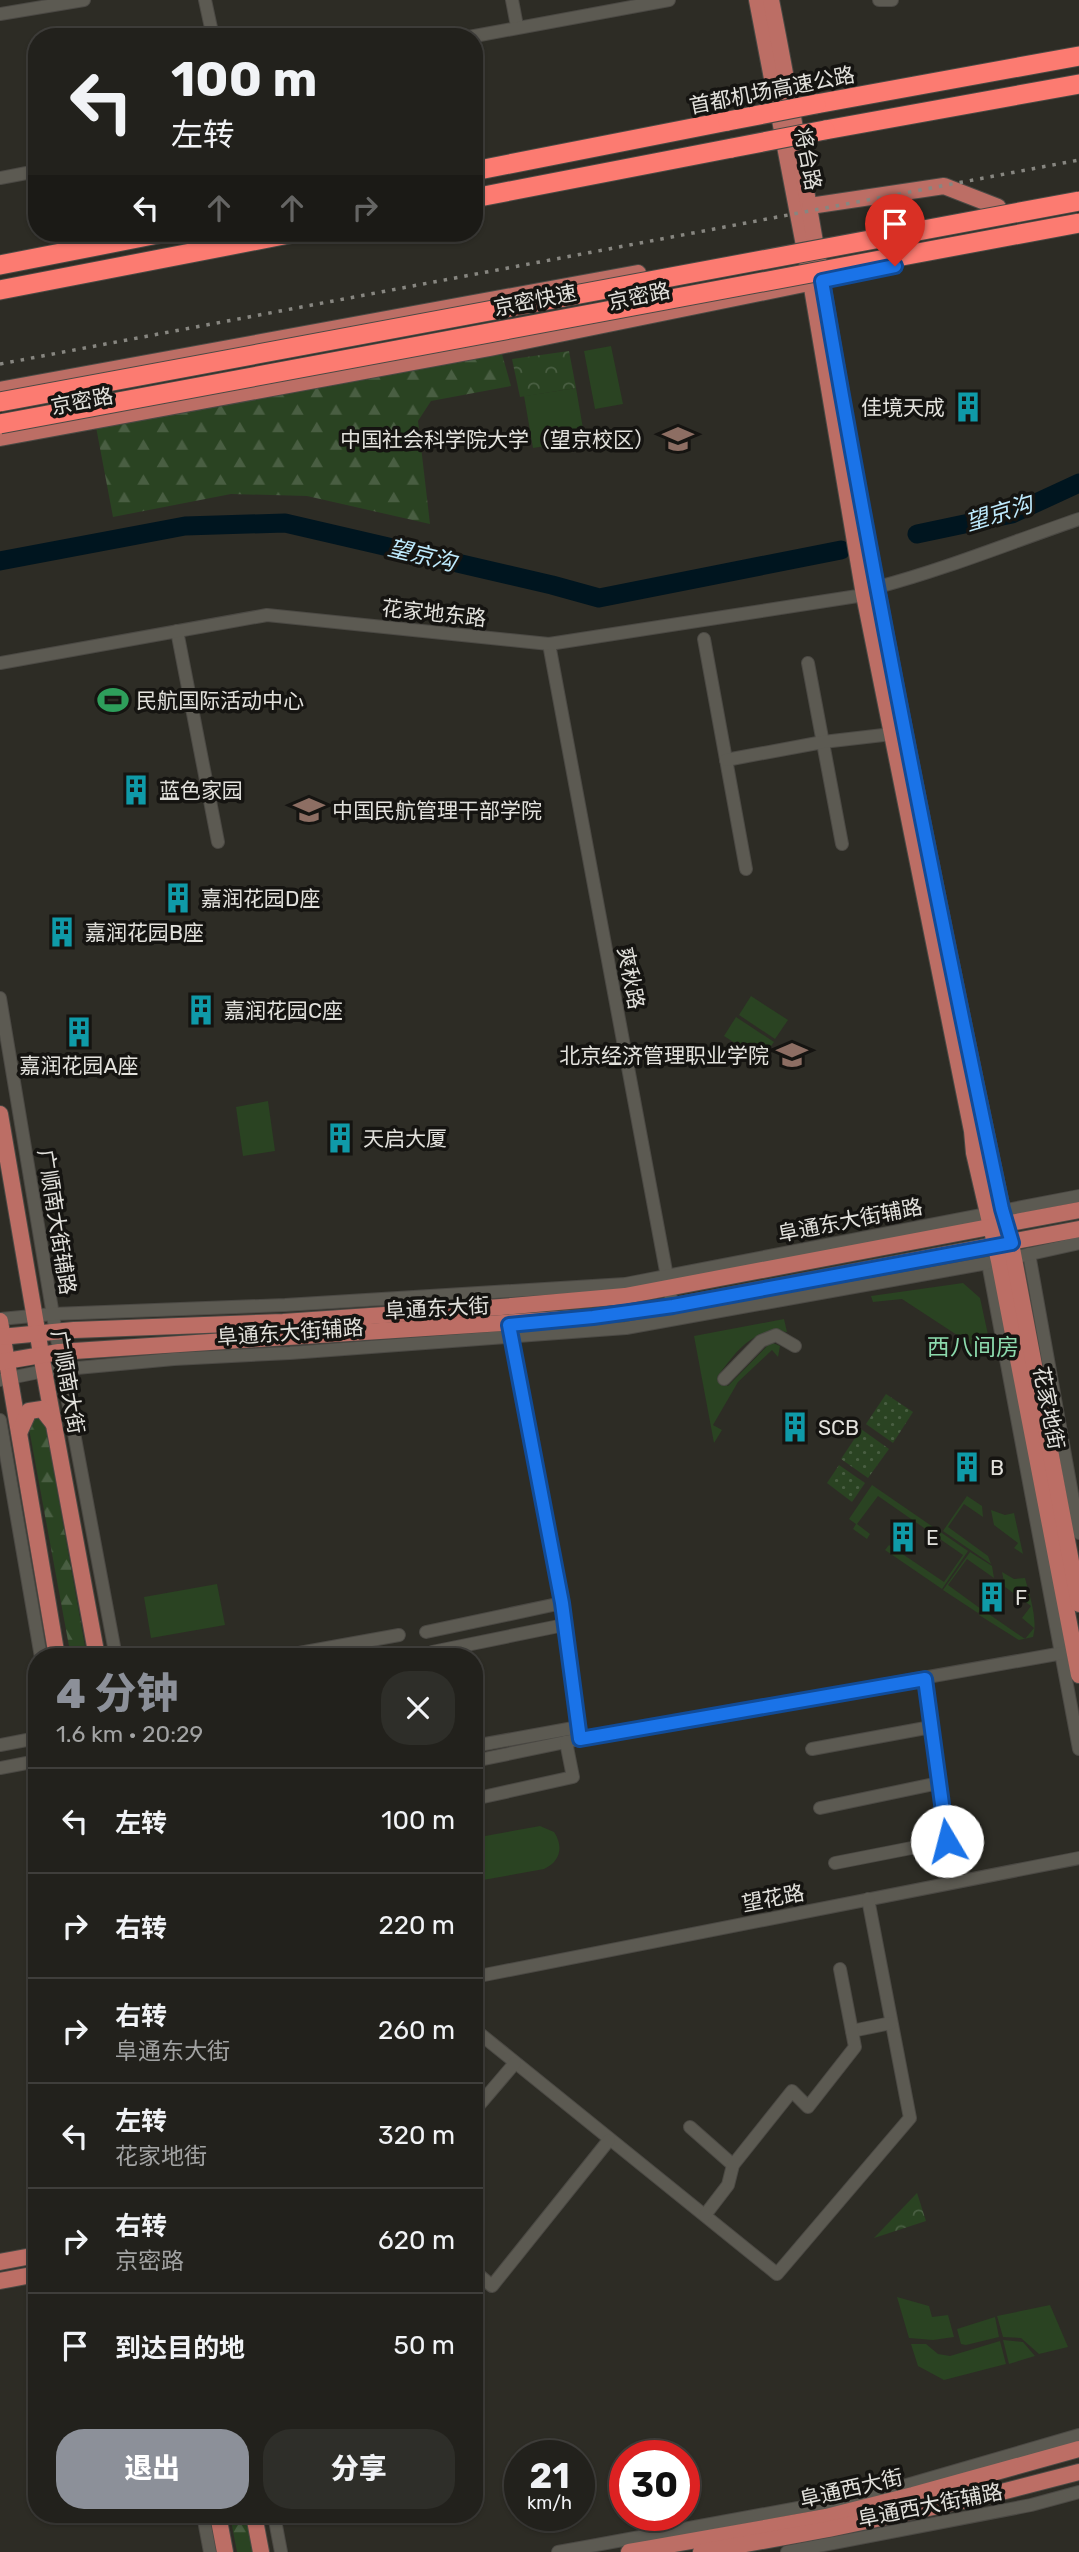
<!DOCTYPE html>
<html lang="zh">
<meta charset="utf-8">
<style>
:root{--surface:#22211c;--page:#2e2e29;--text:#f1f3f6;--muted:#a2a3a3;--line:#3f3e3b;--accent:#8c9099}
body{margin:0;font-family:Rubik,"Noto Sans SC",sans-serif;background:var(--page);color:var(--text);height:100vh;display:flex;flex-direction:column;font-size:26px;white-space:nowrap}
*{box-sizing:border-box;margin:0}
p{font-size:23px;color:var(--muted)}
.icon{flex:none;width:38px;height:38px;fill:none;stroke:currentColor;stroke-width:2;stroke-linecap:round;stroke-linejoin:round}
.map{position:relative;flex:1;overflow:hidden}
.side{position:absolute;left:28px;top:1648px;width:455px;height:875px;display:flex;flex-direction:column;background:var(--surface);border-radius:28px;box-shadow:0 2px 5px #0004,0 0 0 2px var(--line)}
.side>*{flex:none}
.banner{position:absolute;left:28px;top:28px;width:455px;height:214px;border-radius:28px;box-shadow:0 2px 5px #0004,0 0 0 2px var(--line);background:#22211c;color:var(--text);overflow:hidden}
.speed{position:absolute;left:504px;top:2440px;display:flex;gap:14px;font-size:35px;font-weight:700;text-align:center}
.speed>*{display:grid;place-content:center;width:91px;height:91px;border-radius:50%;background:var(--surface);box-shadow:0 2px 5px #0004,0 0 0 2px var(--line);line-height:1}
.speed small{font-size:18px;font-weight:400}
.speed .limit{border:10px solid #d22;background:#fff;color:#111}
.pin{position:absolute;display:grid;place-items:center;width:60px;height:60px;color:#fff;margin:-72px -30px;border-radius:50% 50% 50% 0;rotate:-45deg;box-shadow:0 0 7px #0007}
.pin .icon{rotate:45deg}
.me{position:absolute;width:77px;margin:-38px;rotate:352deg;stroke-linejoin:round;filter:drop-shadow(0 0 5px #0008)}
.turn{display:flex;align-items:center;gap:24px;height:147px;padding:0 28px;font-size:32px}
.turn .icon{width:91px;height:91px;stroke-width:2.5}
.turn b{display:block;font-size:49px;line-height:60px}
.lanes{display:flex;align-items:center;height:66px;padding:0 28px;background:#0003;justify-content:center;gap:35px;direction:ltr}
.lanes .off{opacity:.35}
.round{display:grid;place-items:center;flex:none;width:74px;height:74px;border-radius:28px;background:var(--page)}
.summary{display:flex;align-items:center;justify-content:space-between;height:119px;padding:0 28px}
h1{font-size:42px;font-weight:800;line-height:52px;color:var(--accent)}
.primary-button{display:flex;gap:14px;margin-top:auto;padding:14px 28px}
.primary-button a{flex:1;height:80px;border-radius:28px;background:var(--accent);color:#fff;font-size:28px;font-weight:800;line-height:80px;text-align:center}
.primary-button a+a{background:var(--page);color:var(--text)}
ul{padding:0;list-style:none}
li{display:flex;align-items:center;gap:21px;height:105px;padding:0 28px;border-top:2px solid var(--line)}
li div{flex:1}
li b{display:block;font-size:26px}
li em{font-style:normal}
.map>svg:first-child{display:block}
.grass{fill:#2a4322}
.forest{fill:url(#forest-firs)}
.park{fill:url(#park-crowns)}
.garden{fill:url(#garden-dots)}
.lines{fill:none;stroke-linecap:round;stroke-linejoin:round}
.river{stroke:#00151f;stroke-width:19}
.minor-casing{stroke:#4b4944;stroke-width:14}
.major-casing{stroke:#4b4944;stroke-width:18}
.highway-casing{stroke:#4b4944;stroke-width:21}
.minor{stroke:#5c5a52;stroke-width:12}
.major{stroke:#bc6e65;stroke-width:16}
.highway{stroke:#fc7b71;stroke-width:19}
.rail{stroke:#878680;stroke-width:3.5;stroke-dasharray:3.5 7;stroke-linecap:butt}
.highway-bridge-casing{stroke:#4b4944;stroke-width:21;stroke-linecap:butt}
.highway-bridge{stroke:#fc7b71;stroke-width:19}
.route-casing{stroke:#114b97;stroke-width:18}
.route{stroke:#1a73e8;stroke-width:12}
.labels{text-anchor:middle;dominant-baseline:central;stroke-width:7;stroke-linejoin:round;paint-order:stroke}
.street-label{font-size:21px;fill:#e2e1dc;stroke:#151411}
.poi-label{font-size:21px;fill:#e2e1dc;stroke:#151411;text-anchor:start}
.water-label{font-size:23px;font-style:italic;fill:#beeafd;stroke:#151411}
.neighbourhood-label{font-size:23px;fill:#8cdaad;stroke:#151411}
</style>
<div class="map">
<svg width="1079" height="2552" viewBox="0 0 1079 2552">
<defs>
<pattern id="forest-firs" width="22" height="20" patternUnits="userSpaceOnUse" patternTransform="scale(1.75)"><rect width="22" height="20" fill="#2a4322"/><path d="M5 1l3.5 6h-7zM16 11l3.5 6h-7z" fill="#495e42"/></pattern>
<pattern id="park-crowns" width="20" height="18" patternUnits="userSpaceOnUse" patternTransform="scale(1.75)"><rect width="20" height="18" fill="#2a4322"/><path d="M2 6a3 3 0 1 1 6 0M12 15a3 3 0 1 1 6 0" fill="none" stroke="#495e42"/></pattern>
<pattern id="garden-dots" width="8" height="8" patternUnits="userSpaceOnUse" patternTransform="scale(1.75)"><rect width="8" height="8" fill="#2a4322"/><path d="M2 2h.1M6 6h.1" fill="none" stroke="#495e42" stroke-width="1.8" stroke-linecap="round"/></pattern>
</defs>
<rect width="100%" height="100%" fill="#2d2c25"/>
<g class="grass">
<path d="M611 346 623 404 595 409 584 351Z"/>
<path d="M576 388 585 440 533 448 524 396Z"/>
<path d="M751 996 788 1020 775 1039 739 1015Z"/>
<path d="M736 1017 774 1042 761 1060 724 1036Z"/>
<path d="M268 1101 275 1151 243 1156 236 1107Z"/>
<path d="M963 1283 980 1298 992 1353 986 1354 902 1299 873 1302 871 1296Z"/>
<path d="M784 1319 787 1332C752 1327 736 1352 717 1377L728 1386 771 1342 780 1346 778 1357 772 1350 738 1382 713 1425 722 1430 714 1443 694 1336Z"/>
<path d="M872 1485 968 1551 942 1589 885 1550 889 1545 944 1582 963 1555 878 1496 857 1524 870 1534 867 1539 853 1529 856 1524 849 1519Z"/>
<path d="M967 1496 982 1506 983 1517 964 1504 948 1527 988 1556 991 1564 943 1531Z"/>
<path d="M991 1510 1005 1515 1014 1513 1023 1554 1014 1548 1018 1543 994 1525Z"/>
<path d="M970 1552 992 1566 994 1578 967 1559 948 1585 981 1609 978 1613 943 1590Z"/>
<path d="M1002 1572 1014 1579 1025 1578C1030 1597 1038 1620 1033 1637L1019 1640 979 1615 983 1610 1025 1639 1034 1628 1022 1618 1031 1606 1005 1587Z"/>
<path d="M217 1584 225 1625 151 1638 144 1597Z"/>
<path d="M540 1826 554 1832C564 1847 560 1862 544 1869L483 1880 474 1877V1838Z"/>
<path d="M897 2297 929 2306 932 2317 948 2315 954 2337 933 2340 909 2338Z"/>
<path d="M1050 2305 1068 2347 1039 2354 1021 2338 1003 2337 997 2316Z"/>
<path d="M995 2317 999 2337 966 2345 961 2344 957 2329Z"/>
<path d="M1003 2340 1023 2342 1035 2356 1009 2364Z"/>
<path d="M1000 2341 1006 2364 944 2380 918 2366 911 2344H926L938 2354 950 2356Z"/>
</g>
<g class="forest">
<path d="M498 340 511 386 431 401 418 421 430 524 307 496 231 494 113 517 93 411Z"/>
<path d="M32 1416 44 1418 87 1657H71L28 1423Z"/>
<path d="M230 2515H246L253 2552H237Z"/>
</g>
<g class="park">
<path d="M569 351 576 388 520 397 512 359Z"/>
<path d="M917 2193 926 2221 874 2238Z"/>
</g>
<g class="garden">
<path d="M886 1394 913 1412 893 1443 866 1424Z"/>
<path d="M861 1429 889 1449 868 1478 841 1459Z"/>
<path d="M839 1465 865 1483 852 1502 827 1483Z"/>
</g>
<g class="lines">
<g class="river">
<path d="M917 534 1012 514 1079 483"/>
<path d="M0 561 185 526 285 523 552 585 599 598 841 550"/>
</g>
<g class="minor-casing">
<g id="minor">
<path d="M205 0 213 37"/>
<path d="M512 0 517 26"/>
<path d="M879 0H892"/>
<path d="M0 14 84 0"/>
<path d="M469 37 669 0"/>
<path d="M0 178 37 171"/>
<path d="M878 587C946 569 1012 542 1079 519"/>
<path d="M177 631 218 842"/>
<path d="M704 639 746 869"/>
<path d="M549 644 674 1314"/>
<path d="M0 663 267 615 549 644 864 595"/>
<path d="M808 663 842 844"/>
<path d="M726 760 823 742 892 734"/>
<path d="M0 998 62 1369 116 1657"/>
<path d="M1029 1254 1079 1533"/>
<path d="M988 1263 1079 1749"/>
<path d="M0 1319 53 1314 285 1305 625 1284 1079 1196"/>
<path d="M511 1332 562 1603 580 1739"/>
<path d="M724 1379 761 1341 776 1335 795 1346"/>
<path d="M0 1380 44 1371 174 1359 290 1353 626 1328 999 1261 1079 1243"/>
<path d="M0 1420 41 1657"/>
<path d="M426 1632 562 1603"/>
<path d="M277 1657 399 1635"/>
<path d="M433 1657 432 1652 564 1625"/>
<path d="M0 1745 37 1738"/>
<path d="M474 1746 579 1727"/>
<path d="M812 1749 931 1727"/>
<path d="M474 1761 580 1739 1074 1651"/>
<path d="M0 1768 37 1761"/>
<path d="M474 1799 573 1777 566 1742"/>
<path d="M820 1808 939 1783"/>
<path d="M835 1863 947 1841 924 1679"/>
<path d="M474 1977 1079 1858"/>
<path d="M474 2029 777 2274 910 2118 868 1899"/>
<path d="M852 2031 891 2023"/>
<path d="M474 2111 515 2063"/>
<path d="M690 2127 733 2165"/>
<path d="M705 2215 728 2185 733 2165 792 2091 808 2107 855 2047 840 1969"/>
<path d="M474 2271 492 2286 609 2140"/>
<path d="M203 2515 210 2552"/>
<path d="M274 2515 281 2552"/>
<path d="M558 2552 879 2493 1079 2435"/>
<path d="M787 2552 1031 2505 1079 2492"/>
</g>
</g>
<g class="major-casing">
<g id="major">
<path d="M757 0 811 282 864 595 972 1131 974 1153 999 1261 1079 1675"/>
<path d="M771 0C800 146 823 292 849 439 896 696 948 953 1002 1209L1011 1243 1079 1604"/>
<path d="M810 206 944 186 998 207"/>
<path d="M0 390 638 273"/>
<path d="M0 438 490 348 809 283"/>
<path d="M0 1114 44 1371 97 1657"/>
<path d="M0 1321 57 1657"/>
<path d="M0 1337 74 1330 283 1322 501 1307 625 1296 1079 1210"/>
<path d="M0 1362 59 1352 593 1317 673 1306 1079 1229"/>
<path d="M20 1431 29 1411 42 1409 53 1423"/>
<path d="M0 2262 37 2255"/>
<path d="M0 2281 37 2274"/>
<path d="M218 2515 225 2552"/>
<path d="M254 2515 261 2552"/>
<path d="M629 2552 826 2517 913 2495 1079 2449"/>
<path d="M701 2552 829 2529 986 2496 1079 2472"/>
</g>
</g>
<g class="highway-casing">
<g id="highway">
<path d="M816 104 1079 56"/>
<path d="M825 130 1079 84"/>
<path d="M474 171 728 121"/>
<path d="M474 198 732 148"/>
<path d="M0 265 163 233"/>
<path d="M0 290 294 233"/>
</g>
</g>
<use href="#minor" class="minor"/>
<use href="#major" class="major"/>
<use href="#highway" class="highway"/>
<path class="rail" d="M0 364 1079 160"/>
<g class="highway-bridge-casing">
<g id="highway-bridge">
<path d="M728 121 816 104"/>
<path d="M732 148 825 130"/>
<path d="M0 402 1079 201"/>
<path d="M0 424 1079 223"/>
</g>
</g>
<use href="#highway-bridge" class="highway-bridge"/>
</g>
<g class="lines">
<g class="route-casing">
<path id="route" d="M895 266 822 281C875 591 937 902 1002 1209L1012 1243 673 1306 593 1317 509 1325 562 1603 580 1739 925 1679 947 1841"/>
</g>
<use href="#route" class="route"/>
</g>
<defs>
<g id="building-bare" transform="scale(2.415)"><path d="M-4-6H4V6H1V3H-1V6H-4ZM-2.5-4.3h1.7v1.8h-1.7ZM.8-4.3h1.7v1.8H.8ZM-2.5-1h1.7V.8h-1.7ZM.8-1h1.7V.8H.8Z" fill="#0f9aa8" stroke="#151411" stroke-width="2.5" paint-order="stroke"/></g>
<g id="university-bare" transform="scale(2.415)"><path d="M0-5L7-2L0 1L-7-2ZM-4 1L0 2.5L4 1V4Q0 6-4 4Z" fill="#8d6e63" stroke="#151411" stroke-width="2.5" paint-order="stroke"/></g>
<g id="stadium-bare" transform="scale(2.415)"><path d="M0-5a6.5 5 0 1 0 0 10a6.5 5 0 1 0 0-10ZM-3.5-1.8h7v3.6h-7Z" fill="#2e9e5b" stroke="#151411" stroke-width="2.5" paint-order="stroke"/></g>
</defs>
<g fill-rule="evenodd">
<use href="#building-bare" x="968" y="407"/>
<use href="#university-bare" x="678" y="439"/>
<use href="#stadium-bare" x="113" y="700"/>
<use href="#building-bare" x="136" y="790"/>
<use href="#university-bare" x="309" y="810"/>
<use href="#building-bare" x="178" y="898"/>
<use href="#building-bare" x="62" y="932"/>
<use href="#building-bare" x="201" y="1010"/>
<use href="#building-bare" x="79" y="1032"/>
<use href="#university-bare" x="792" y="1055"/>
<use href="#building-bare" x="340" y="1138"/>
<use href="#building-bare" x="795" y="1427"/>
<use href="#building-bare" x="967" y="1467"/>
<use href="#building-bare" x="903" y="1537"/>
<use href="#building-bare" x="992" y="1597"/>
</g>
<g class="labels">
<g class="street-label">
<text transform="translate(772 90) rotate(-11)">首都机场高速公路</text>
<text transform="translate(808 159) rotate(79)">将台路</text>
<text transform="translate(639 296) rotate(-12)">京密路</text>
<text transform="translate(535 300) rotate(-11)">京密快速</text>
<text transform="translate(82 401) rotate(-11)">京密路</text>
<text transform="translate(434 613) rotate(6)">花家地东路</text>
<text transform="translate(631 978) rotate(79)">爽秋路</text>
<text transform="translate(850 1220) rotate(-11)">阜通东大街辅路</text>
<text transform="translate(57 1222) rotate(81)">广顺南大街辅路</text>
<text transform="translate(437 1308) rotate(-3)">阜通东大街</text>
<text transform="translate(290 1332) rotate(-4)">阜通东大街辅路</text>
<text transform="translate(68 1382) rotate(80)">广顺南大街</text>
<text transform="translate(1049 1408) rotate(79)">花家地街</text>
<text transform="translate(773 1898) rotate(-11)">望花路</text>
<text transform="translate(851 2488) rotate(-13)">阜通西大街</text>
<text transform="translate(930 2505) rotate(-11)">阜通西大街辅路</text>
</g>
<g class="poi-label">
<text x="945" y="407" text-anchor="end">佳境天成</text>
<text x="655" y="439" text-anchor="end">中国社会科学院大学（望京校区）</text>
<text x="136" y="700">民航国际活动中心</text>
<text x="159" y="790">蓝色家园</text>
<text x="332" y="810">中国民航管理干部学院</text>
<text x="201" y="898">嘉润花园D座</text>
<text x="85" y="932">嘉润花园B座</text>
<text x="224" y="1010">嘉润花园C座</text>
<text x="769" y="1055" text-anchor="end">北京经济管理职业学院</text>
<text x="79" y="1065" text-anchor="middle">嘉润花园A座</text>
<text x="363" y="1138">天启大厦</text>
<text x="818" y="1427">SCB</text>
<text x="990" y="1467">B</text>
<text x="926" y="1537">E</text>
<text x="1015" y="1597">F</text>
</g>
<g class="water-label">
<text transform="translate(999 513) rotate(-17)">望京沟</text>
<text transform="translate(422 555) rotate(14)">望京沟</text>
</g>
<g class="neighbourhood-label">
<text x="973" y="1347">西八间房</text>
</g>
</g>
</svg>
<div class="speed"><div>21<small>km/h</small></div><div class="limit">30</div></div>
<div class="pin" style="left:895px;top:266px;background:#d93025"><svg class="icon" aria-label="arrive" viewBox="0 0 24 24"><path d="M6 21V4h12l-3 4 3 4H6"/></svg></div>
<svg class="me" style="left:947px;top:1841px" viewBox="-20 -20 40 40"><circle r="19" fill="#fff"/><path d="M0-13L10 11 0 6-10 11z" fill="#1a73e8"/></svg>
<div class="banner">
<div class="turn"><svg class="icon" aria-label="left" viewBox="0 0 24 24"><path d="M17 20v-9H6M10 6l-5 5 5 5"/></svg><div><b>100 m</b>左转</div></div>
<div class="lanes"><svg class="icon" aria-label="left" viewBox="0 0 24 24"><path d="M17 20v-9H6M10 6l-5 5 5 5"/></svg><svg class="icon off" aria-label="ahead" viewBox="0 0 24 24"><path d="M12 20V5M6 11l6-6 6 6"/></svg><svg class="icon off" aria-label="ahead" viewBox="0 0 24 24"><path d="M12 20V5M6 11l6-6 6 6"/></svg><svg class="icon off" aria-label="right" viewBox="0 0 24 24"><path d="M7 20v-9h11M14 6l5 5-5 5"/></svg></div>
</div>
<section class="side">
<div class="summary"><div><h1>4 分钟</h1><p>1.6 km · 20:29</p></div><a class="round"><svg class="icon" aria-label="close" viewBox="0 0 24 24"><path d="M6 6l12 12M18 6L6 18"/></svg></a></div>
<ul>
<li><svg class="icon" aria-label="left" viewBox="0 0 24 24"><path d="M17 20v-9H6M10 6l-5 5 5 5"/></svg><div><b>左转</b></div><em>100 m</em></li>
<li><svg class="icon" aria-label="right" viewBox="0 0 24 24"><path d="M7 20v-9h11M14 6l5 5-5 5"/></svg><div><b>右转</b></div><em>220 m</em></li>
<li><svg class="icon" aria-label="right" viewBox="0 0 24 24"><path d="M7 20v-9h11M14 6l5 5-5 5"/></svg><div><b>右转</b><p>阜通东大街</p></div><em>260 m</em></li>
<li><svg class="icon" aria-label="left" viewBox="0 0 24 24"><path d="M17 20v-9H6M10 6l-5 5 5 5"/></svg><div><b>左转</b><p>花家地街</p></div><em>320 m</em></li>
<li><svg class="icon" aria-label="right" viewBox="0 0 24 24"><path d="M7 20v-9h11M14 6l5 5-5 5"/></svg><div><b>右转</b><p>京密路</p></div><em>620 m</em></li>
<li><svg class="icon" aria-label="arrive" viewBox="0 0 24 24"><path d="M6 21V4h12l-3 4 3 4H6"/></svg><div><b>到达目的地</b></div><em>50 m</em></li>
</ul>
<div class="primary-button"><a>退出</a><a>分享</a></div>
</section>
</div>
